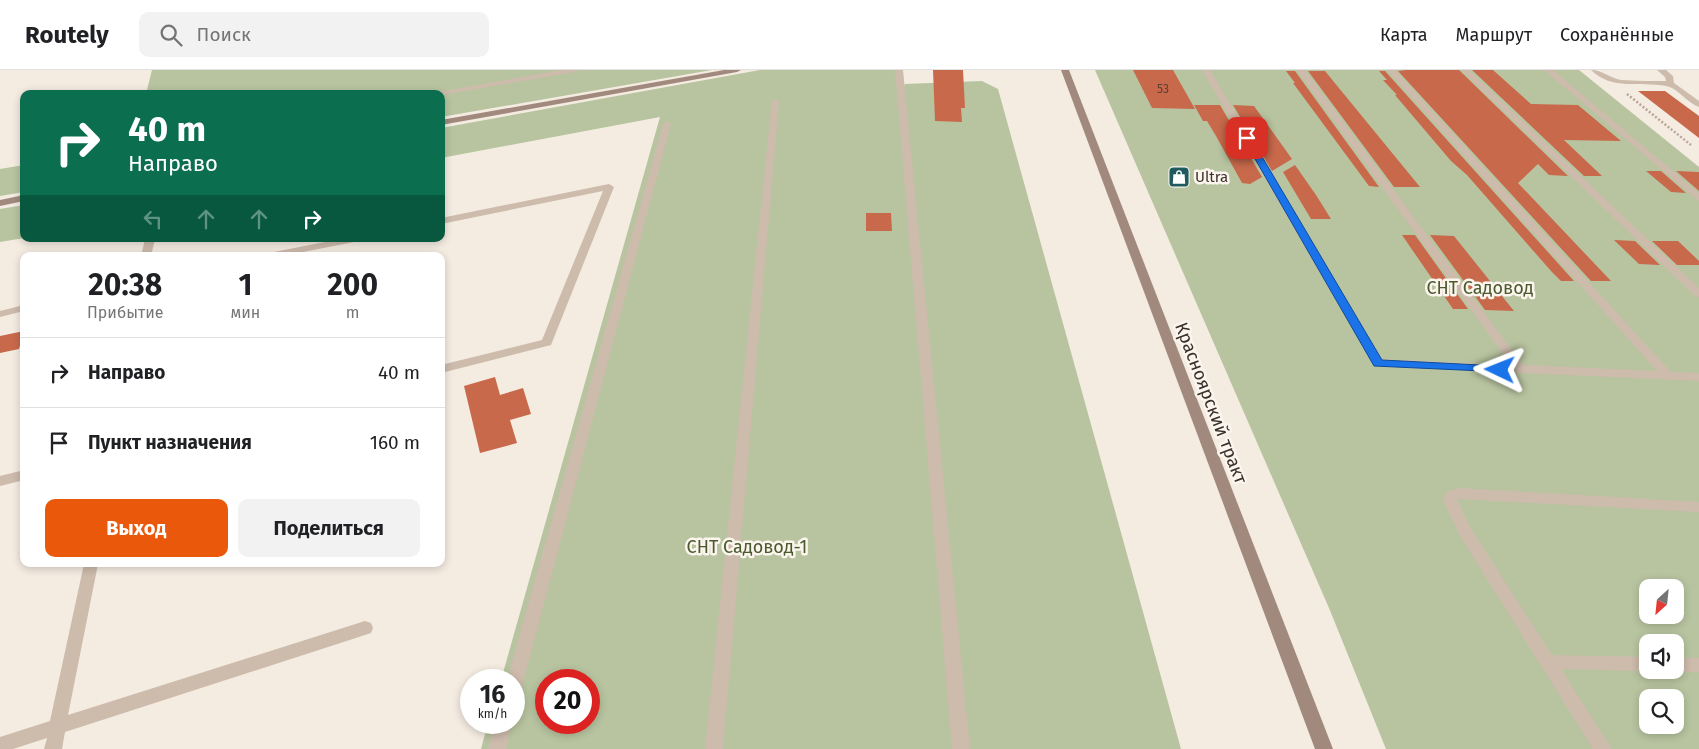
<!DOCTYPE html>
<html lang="ru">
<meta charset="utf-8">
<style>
:root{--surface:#fff;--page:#f2f2f2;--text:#202124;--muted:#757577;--line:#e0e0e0;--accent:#ea580c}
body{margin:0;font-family:"Fira Sans",sans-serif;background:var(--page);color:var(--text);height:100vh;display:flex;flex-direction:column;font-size:19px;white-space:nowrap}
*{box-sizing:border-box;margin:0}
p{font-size:16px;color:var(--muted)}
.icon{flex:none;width:28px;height:28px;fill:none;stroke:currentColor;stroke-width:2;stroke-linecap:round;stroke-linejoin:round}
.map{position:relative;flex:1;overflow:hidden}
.side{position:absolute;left:20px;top:182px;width:425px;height:315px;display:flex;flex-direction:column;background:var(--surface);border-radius:10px;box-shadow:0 2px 8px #0003}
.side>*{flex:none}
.hud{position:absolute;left:20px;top:20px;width:425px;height:152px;border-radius:10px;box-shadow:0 2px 8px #0003;background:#0b6e4f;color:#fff;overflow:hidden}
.needle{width:32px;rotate:207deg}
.buttons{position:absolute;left:1639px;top:509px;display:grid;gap:10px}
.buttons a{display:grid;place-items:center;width:45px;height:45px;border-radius:10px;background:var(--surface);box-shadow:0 2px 8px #0003;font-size:25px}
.speed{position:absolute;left:460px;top:599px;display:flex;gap:10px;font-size:25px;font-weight:700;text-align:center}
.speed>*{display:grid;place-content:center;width:65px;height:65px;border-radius:50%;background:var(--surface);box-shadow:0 2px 8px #0003;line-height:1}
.speed small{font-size:12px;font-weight:400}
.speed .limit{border:8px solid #d22;background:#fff;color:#111}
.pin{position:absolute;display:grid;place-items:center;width:42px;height:42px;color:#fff;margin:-21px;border-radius:10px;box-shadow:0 2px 8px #0006}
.me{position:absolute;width:55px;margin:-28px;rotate:272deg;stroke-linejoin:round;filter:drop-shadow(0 0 4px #0008)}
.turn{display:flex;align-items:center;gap:18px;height:105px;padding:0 25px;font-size:22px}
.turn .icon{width:65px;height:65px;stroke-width:2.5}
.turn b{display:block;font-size:35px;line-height:42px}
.lanes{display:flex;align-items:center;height:48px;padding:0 25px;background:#0003;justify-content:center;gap:25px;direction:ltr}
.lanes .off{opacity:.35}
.eta{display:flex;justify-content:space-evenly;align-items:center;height:85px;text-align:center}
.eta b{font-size:30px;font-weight:700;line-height:35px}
.primary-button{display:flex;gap:10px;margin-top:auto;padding:10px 25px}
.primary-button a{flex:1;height:58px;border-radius:10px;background:var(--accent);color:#fff;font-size:20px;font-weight:700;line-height:58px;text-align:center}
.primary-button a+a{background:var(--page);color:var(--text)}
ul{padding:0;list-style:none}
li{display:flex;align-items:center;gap:15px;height:70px;padding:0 25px;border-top:1px solid var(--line)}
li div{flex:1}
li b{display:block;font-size:19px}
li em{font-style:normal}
header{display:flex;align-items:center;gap:30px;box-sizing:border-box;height:70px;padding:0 25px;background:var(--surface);border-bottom:1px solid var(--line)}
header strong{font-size:24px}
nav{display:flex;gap:28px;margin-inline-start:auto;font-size:18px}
.search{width:350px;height:45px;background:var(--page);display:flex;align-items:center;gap:12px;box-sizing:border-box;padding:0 18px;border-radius:10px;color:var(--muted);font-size:19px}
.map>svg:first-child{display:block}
.green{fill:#b8c4a0;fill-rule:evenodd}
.building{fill:#c8694b}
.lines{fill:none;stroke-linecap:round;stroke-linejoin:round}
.path{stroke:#b9a596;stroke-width:2.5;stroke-dasharray:2 2;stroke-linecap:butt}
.lane{fill:#cdbbac;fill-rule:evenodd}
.street{fill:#cdbbac;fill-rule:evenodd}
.secondary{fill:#a18a7d;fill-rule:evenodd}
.route{fill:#1a73e8;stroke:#114b97}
.labels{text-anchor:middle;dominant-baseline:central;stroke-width:5;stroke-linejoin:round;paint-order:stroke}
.far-number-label{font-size:12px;fill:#5e3e33}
.far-poi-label{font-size:15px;fill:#3b302b;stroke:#fbf5ee;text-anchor:start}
.park-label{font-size:18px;fill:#4a5a2e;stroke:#fbf5ee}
.street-label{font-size:18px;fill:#3b302b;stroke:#fbf5ee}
</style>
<header>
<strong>Routely</strong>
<div class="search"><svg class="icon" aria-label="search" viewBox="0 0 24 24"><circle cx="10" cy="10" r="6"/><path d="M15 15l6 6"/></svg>Поиск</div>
<nav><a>Карта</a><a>Маршрут</a><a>Сохранённые</a></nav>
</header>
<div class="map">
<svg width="1699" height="679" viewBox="0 0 1699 679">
<rect width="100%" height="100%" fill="#f4ebe1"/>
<g class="green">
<path d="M152 0H712L441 47V24H146Z"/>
<path d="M760 0H895L902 21 905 14 982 11 998 19 1181 679H481L488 653 514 652V610H501L660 47 441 88V58ZM546 610H589V652H546Z"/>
<path d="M1095 0H1579L1699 97V679H1386L1329 538ZM1648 518H1675V545H1648ZM1648 572H1675V600H1648ZM1648 628H1675V655H1648Z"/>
<path d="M24 95V122L0 126V99Z"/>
<path d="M24 135V168L0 172V139Z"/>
</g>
<g class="building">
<path d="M933 0H963L965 38H961L962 52 935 51Z"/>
<path d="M1133 0H1173L1195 39 1152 38Z"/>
<path d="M1406 0H1459L1568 106 1549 105 1538 94 1518 113 1611 211H1591L1398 1Z"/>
<path d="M1472 0H1493L1531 34 1578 35 1621 71 1564 70 1602 106H1584Z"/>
<path d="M1286 1H1295L1379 117 1369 116 1293 13H1295Z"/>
<path d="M1308 1H1325L1420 117H1394Z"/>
<path d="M1379 1H1385L1574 211H1561L1551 201 1467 105 1451 91 1395 25H1397L1383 10H1387Z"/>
<path d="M1638 21H1665L1699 46V68Z"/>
<path d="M1194 35H1220L1262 107 1250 114 1242 113 1216 66 1207 51H1203Z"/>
<path d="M1233 35 1254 36 1292 89 1272 101Z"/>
<path d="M1295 95 1316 125 1331 149H1311L1283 102Z"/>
<path d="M1646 101H1661L1686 123 1671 122Z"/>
<path d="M1676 101 1699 102V121Z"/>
<path d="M866 143H891L892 161H866Z"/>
<path d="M1402 165H1415L1468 239H1453Z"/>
<path d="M1430 165 1454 166 1514 241 1485 240Z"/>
<path d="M1614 170 1635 171 1660 195 1639 194Z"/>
<path d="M1652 171H1678L1699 191V195H1677Z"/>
<path d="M24 261 19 279 0 283V266Z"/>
<path d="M495 307 500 325 523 318 531 344 510 350 517 373 480 383 464 316Z"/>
</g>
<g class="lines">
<path class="path" d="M1627 24 1691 75"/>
<g class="lane">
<path d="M561 0H579L575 2 441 25 427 24Z"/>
<path d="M895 0H903L970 679H952Z"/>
<path d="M1202 0H1210L1382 289 1511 295 1297 0H1305L1523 295 1657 301 1387 0H1395L1671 302 1699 303V311L1374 296Z"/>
<path d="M1461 0H1469L1699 218V227L1695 226Z"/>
<path d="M1544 0H1553L1699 123V131Z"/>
<path d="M1591 0C1603 0 1609 8 1621 10 1636 11 1651 11 1666 11L1665 7 1657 0H1666L1673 6 1674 13 1699 31V37C1687 33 1678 18 1666 16 1640 11 1612 21 1591 0Z"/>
<path d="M772 29 779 31 723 679H705Z"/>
<path d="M667 51 671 54 522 616 520 621 514 623V610H507L663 54Z"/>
<path d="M1458 418 1699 432V442L1457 429 1470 457 1552 585 1648 587V600H1651L1648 601 1561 599 1612 679H1593L1459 464 1443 431 1446 422Z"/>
<path d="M1675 588H1699V602H1675L1669 600H1675Z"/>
<path d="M495 652H512L506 679H488Z"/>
</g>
<g class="street">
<path d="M609 114 614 117 551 275 441 303V295L542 270 603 121 441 154V148Z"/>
<path d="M145 169H155L151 186H141Z"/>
<path d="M340 169H359L354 172 283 186H264L269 183Z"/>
<path d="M24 235V241L0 247V241Z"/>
<path d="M24 400V410L0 416V406Z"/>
<path d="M84 494H98L68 645 365 551 371 553 373 558 371 563 365 565 65 662 62 679H44L47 668 13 679H0V667L50 651Z"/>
</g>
<g class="secondary">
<path d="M724 0H741L737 2 441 55V50Z"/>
<path d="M1061 0H1069L1333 679H1315Z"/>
<path d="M24 125V131L0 136V130Z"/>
</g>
</g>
<path class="route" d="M1244 66 1251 68 1382 290 1500 296 1504 297V302L1374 296 1243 68Z"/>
<defs>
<g id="shop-square" transform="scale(1.125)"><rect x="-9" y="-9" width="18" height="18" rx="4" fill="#1f5a5e" stroke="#fbf5ee"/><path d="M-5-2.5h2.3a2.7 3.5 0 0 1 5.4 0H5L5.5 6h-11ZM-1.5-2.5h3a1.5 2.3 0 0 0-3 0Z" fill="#fff"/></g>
</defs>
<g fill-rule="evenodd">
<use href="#shop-square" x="1179" y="107"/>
</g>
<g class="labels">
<g class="far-number-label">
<text x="1163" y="19">53</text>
</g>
<g class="far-poi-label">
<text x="1195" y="107">Ultra</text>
</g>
<g class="park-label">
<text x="1480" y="218">СНТ Садовод</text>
<text x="747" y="477">СНТ Садовод-1</text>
</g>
<g class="street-label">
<text transform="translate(1211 333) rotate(69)">Красноярский тракт</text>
</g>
</g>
</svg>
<div class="buttons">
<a><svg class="needle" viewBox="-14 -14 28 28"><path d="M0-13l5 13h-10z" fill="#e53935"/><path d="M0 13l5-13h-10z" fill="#757577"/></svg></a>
<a><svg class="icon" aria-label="sound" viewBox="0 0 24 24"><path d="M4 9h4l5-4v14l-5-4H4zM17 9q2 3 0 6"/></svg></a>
<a><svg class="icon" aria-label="search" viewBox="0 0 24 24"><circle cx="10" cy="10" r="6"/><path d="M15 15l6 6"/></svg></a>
</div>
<div class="speed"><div>16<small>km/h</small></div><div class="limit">20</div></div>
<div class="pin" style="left:1247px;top:68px;background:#d93025"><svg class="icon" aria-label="arrive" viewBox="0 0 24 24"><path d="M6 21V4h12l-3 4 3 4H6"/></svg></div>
<svg class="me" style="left:1500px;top:300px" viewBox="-20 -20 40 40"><path d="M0-17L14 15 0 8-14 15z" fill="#1a73e8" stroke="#fff" stroke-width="4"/></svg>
<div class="hud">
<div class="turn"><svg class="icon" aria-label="right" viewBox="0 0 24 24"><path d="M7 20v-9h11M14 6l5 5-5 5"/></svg><div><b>40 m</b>Направо</div></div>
<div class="lanes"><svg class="icon off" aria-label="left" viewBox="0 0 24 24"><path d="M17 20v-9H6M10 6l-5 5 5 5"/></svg><svg class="icon off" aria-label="ahead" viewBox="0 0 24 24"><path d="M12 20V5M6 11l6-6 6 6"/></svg><svg class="icon off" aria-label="ahead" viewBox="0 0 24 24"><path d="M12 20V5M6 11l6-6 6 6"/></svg><svg class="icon" aria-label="right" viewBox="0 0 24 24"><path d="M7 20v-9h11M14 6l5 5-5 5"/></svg></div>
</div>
<section class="side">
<div class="eta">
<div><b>20:38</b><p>Прибытие</p></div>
<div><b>1</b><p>мин</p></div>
<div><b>200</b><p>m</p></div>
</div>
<ul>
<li><svg class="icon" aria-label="right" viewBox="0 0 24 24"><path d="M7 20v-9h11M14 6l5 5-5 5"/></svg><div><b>Направо</b></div><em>40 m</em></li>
<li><svg class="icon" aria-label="arrive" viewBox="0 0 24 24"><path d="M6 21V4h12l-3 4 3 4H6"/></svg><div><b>Пункт назначения</b></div><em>160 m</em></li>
</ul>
<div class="primary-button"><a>Выход</a><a>Поделиться</a></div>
</section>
</div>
